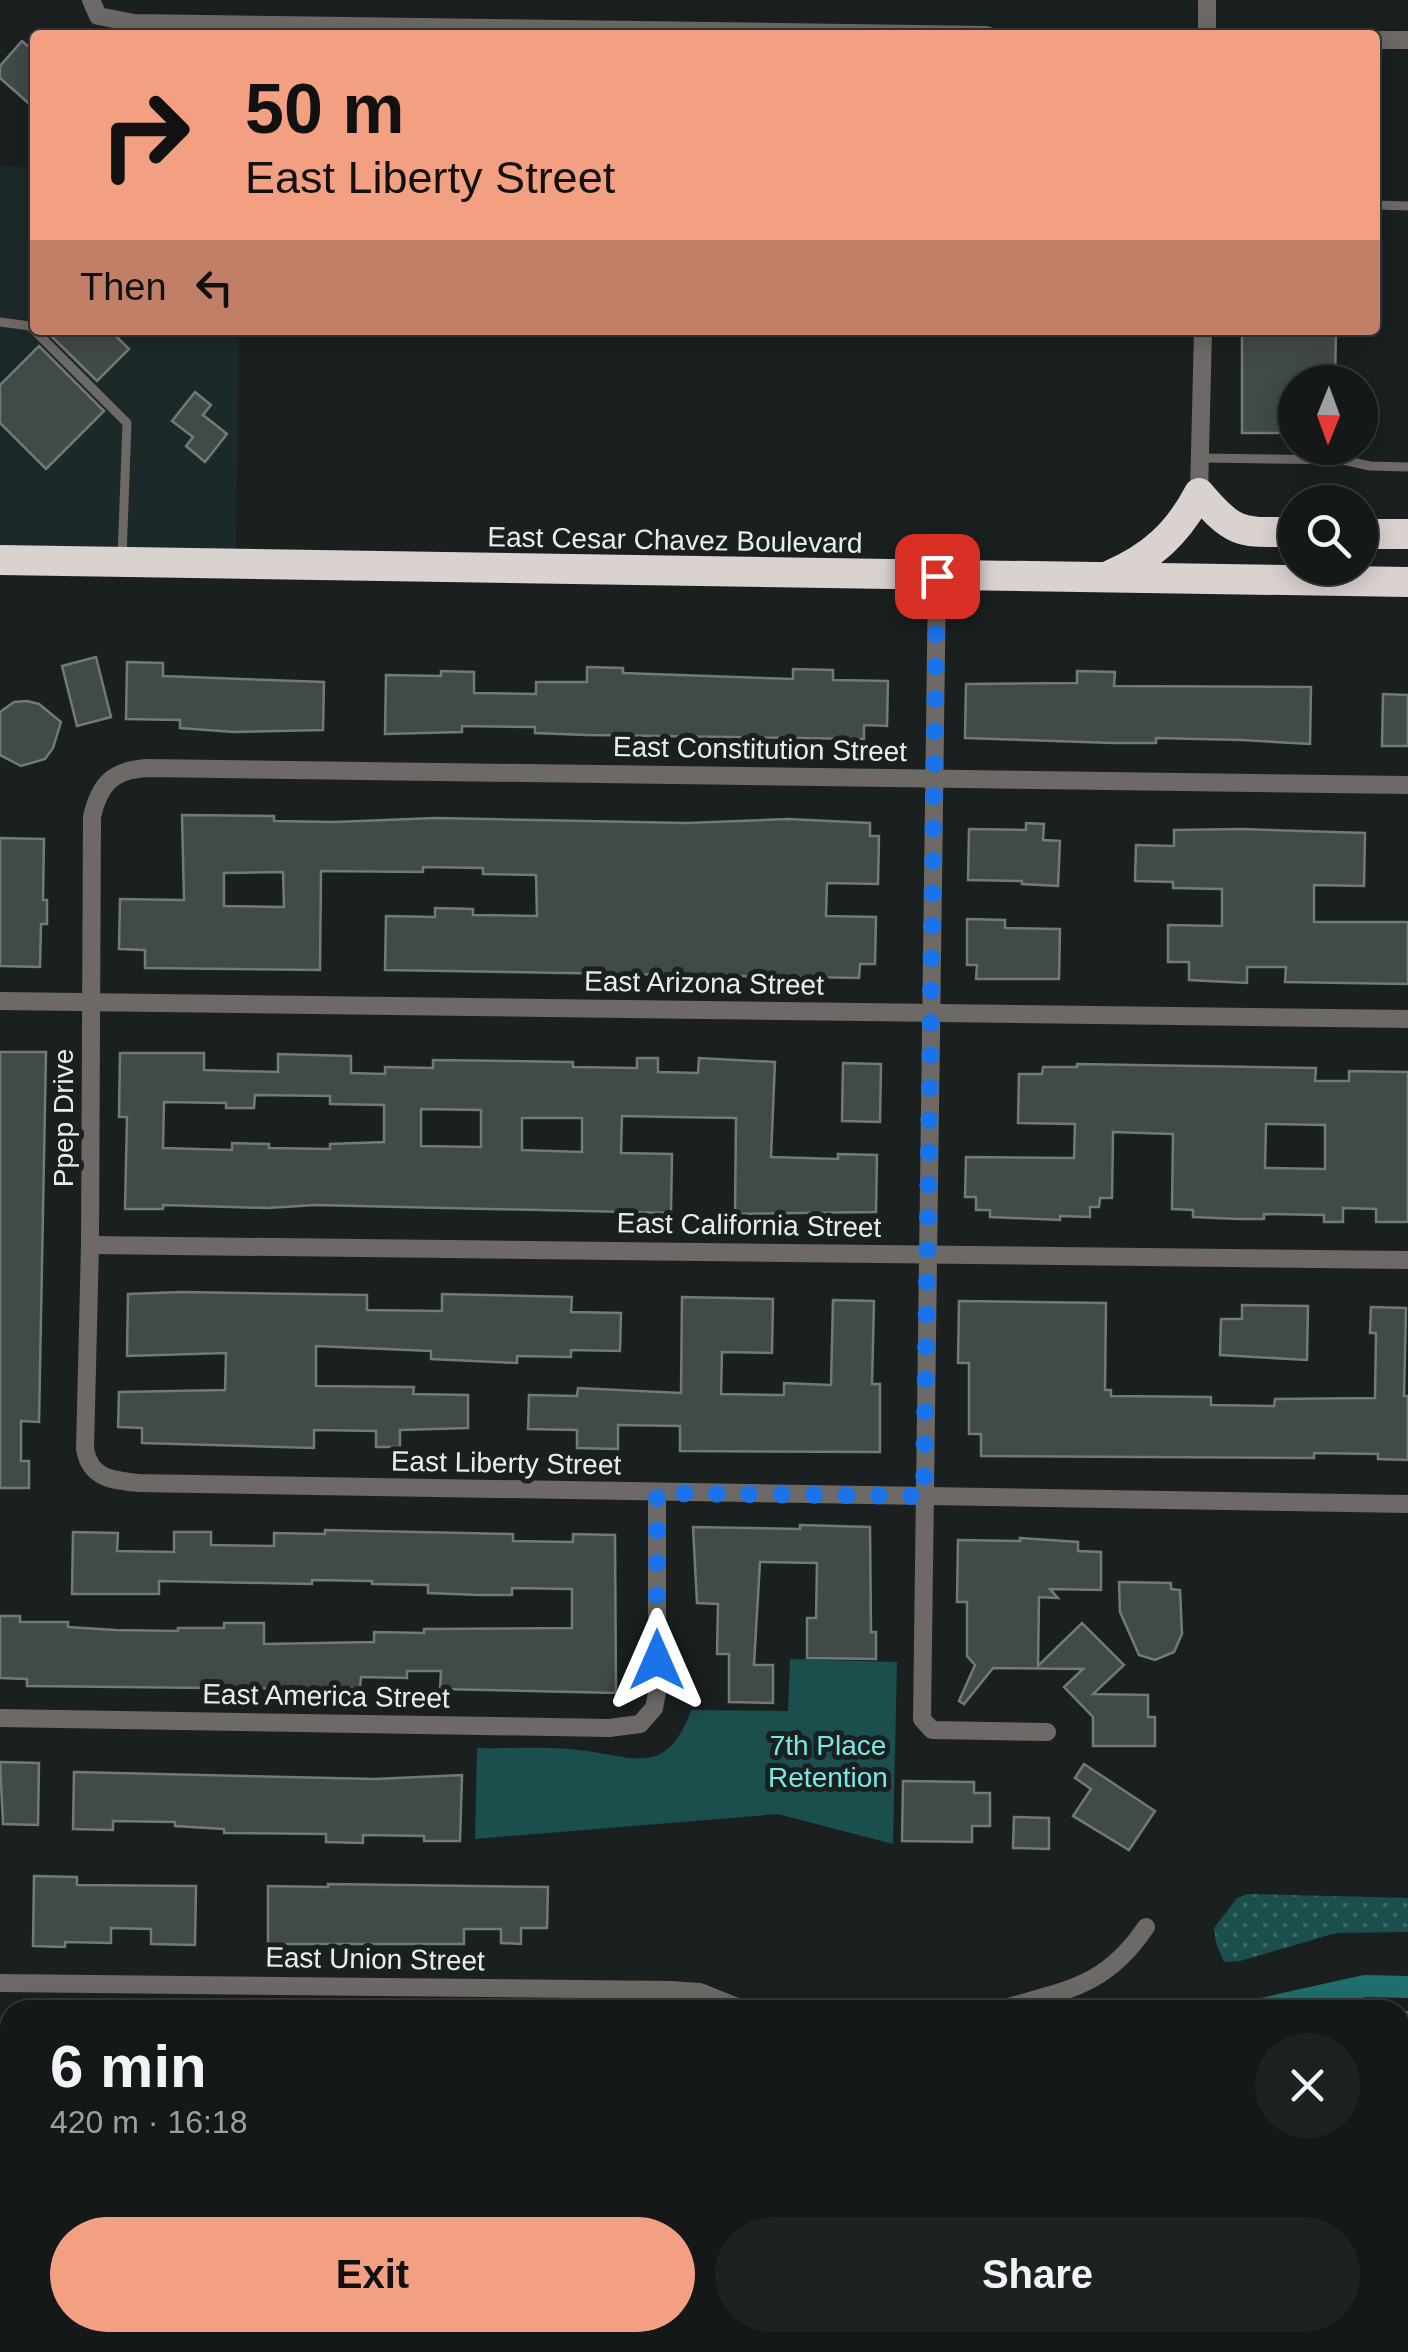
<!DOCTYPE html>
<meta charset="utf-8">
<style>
:root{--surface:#141818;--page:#1d2121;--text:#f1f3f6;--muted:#9da0a2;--line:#333737;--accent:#f39f82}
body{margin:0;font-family:Helvetica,sans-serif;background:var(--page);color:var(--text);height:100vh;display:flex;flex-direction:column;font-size:38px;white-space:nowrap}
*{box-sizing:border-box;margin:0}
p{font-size:32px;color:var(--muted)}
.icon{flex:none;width:55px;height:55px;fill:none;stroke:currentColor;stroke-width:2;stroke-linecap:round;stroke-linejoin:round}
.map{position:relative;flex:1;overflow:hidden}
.panel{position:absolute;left:0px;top:2000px;width:1410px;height:352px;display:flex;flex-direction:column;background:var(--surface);border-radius:30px 30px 0 0;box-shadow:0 5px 25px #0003,0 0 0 2px var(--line)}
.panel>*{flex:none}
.banner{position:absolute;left:30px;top:30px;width:1350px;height:305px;border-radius:10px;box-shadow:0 5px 25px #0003,0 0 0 2px var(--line);background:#f39f82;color:#111;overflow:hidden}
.needle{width:65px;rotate:181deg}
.buttons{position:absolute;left:1278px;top:365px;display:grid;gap:20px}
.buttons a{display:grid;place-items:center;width:100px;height:100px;border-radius:50%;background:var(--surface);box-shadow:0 5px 25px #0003,0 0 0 2px var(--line);font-size:50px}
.pin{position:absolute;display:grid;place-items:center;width:85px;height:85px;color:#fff;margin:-42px;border-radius:20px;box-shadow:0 5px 15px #0006}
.me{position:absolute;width:110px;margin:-55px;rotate:0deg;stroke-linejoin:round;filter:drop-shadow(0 0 8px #0008)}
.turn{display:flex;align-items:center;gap:35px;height:210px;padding:0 50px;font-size:45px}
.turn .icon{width:130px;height:130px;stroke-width:2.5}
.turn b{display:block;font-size:70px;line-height:85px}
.then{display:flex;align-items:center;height:95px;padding:0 50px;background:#0003;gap:20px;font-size:38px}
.round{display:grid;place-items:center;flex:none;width:105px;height:105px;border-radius:52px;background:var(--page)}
.head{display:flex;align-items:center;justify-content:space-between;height:170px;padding:0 50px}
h1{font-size:60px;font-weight:700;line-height:75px}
.button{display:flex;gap:20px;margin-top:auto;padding:20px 50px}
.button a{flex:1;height:115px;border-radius:60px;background:var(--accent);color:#111;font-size:40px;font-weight:700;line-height:115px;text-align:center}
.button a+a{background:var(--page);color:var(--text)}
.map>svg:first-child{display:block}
.built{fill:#1b2928}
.grass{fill:url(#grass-dots)}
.park{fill:#1a4f4d}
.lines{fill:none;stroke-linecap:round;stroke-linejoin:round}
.canal{stroke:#216f6d;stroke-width:22}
.building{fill:#424949;stroke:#727a79;stroke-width:2.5;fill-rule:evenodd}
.lane{stroke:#6c6967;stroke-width:9}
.street{stroke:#6c6967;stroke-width:18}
.highway{stroke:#dad2cf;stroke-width:30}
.route{stroke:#1a73e8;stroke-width:18;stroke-dasharray:0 32.4}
.labels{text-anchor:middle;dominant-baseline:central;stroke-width:10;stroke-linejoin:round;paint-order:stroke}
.street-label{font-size:28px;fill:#e9eded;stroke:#1a2020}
.park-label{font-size:28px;fill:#77e8e4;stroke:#1a2020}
</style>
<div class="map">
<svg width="1408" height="2352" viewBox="0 0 1408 2352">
<defs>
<pattern id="grass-dots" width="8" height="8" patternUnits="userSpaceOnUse" patternTransform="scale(2.5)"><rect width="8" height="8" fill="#1a4f4d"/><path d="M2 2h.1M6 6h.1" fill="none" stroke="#3b6967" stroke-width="1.8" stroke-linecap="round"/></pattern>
</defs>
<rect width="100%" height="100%" fill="#1a2020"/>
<g class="built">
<path d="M0 166 35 167V330H239L236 563 0 560Z"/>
<path d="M267 2342H538L544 2352H266Z"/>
</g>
<path class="grass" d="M1248 1894 1408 1898V1932L1336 1933 1240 1961 1224 1962 1216 1943 1214 1928 1237 1898Z"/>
<path class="park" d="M790 1659 897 1662 893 1844 778 1814 475 1839 477 1748C510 1749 545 1746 578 1750 632 1755 666 1780 691 1710L788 1711Z"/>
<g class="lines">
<g class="canal">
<path d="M1257 2010 1365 1986 1408 1987"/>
<path d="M136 2352 140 2342"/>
</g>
</g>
<g class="building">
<path d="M22 41 35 52V109L0 78V66Z"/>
<path d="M55 330H110L129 349 97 381 50 335Z"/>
<path d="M1242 330H1336L1335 382H1295V433H1242Z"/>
<path d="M39 346 104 411 46 469 0 423V385Z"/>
<path d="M195 392 211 405 203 415 227 434 205 462 186 446 193 437 172 421Z"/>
<path d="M96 657 111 717 77 726 62 666Z"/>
<path d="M127 662 163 663V676L324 682 323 730 234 732 180 728V720L126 719Z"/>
<path d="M587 667 623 668V673L793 679V669L833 670V680L888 681 887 726 864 725V739L586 735 535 733V727L462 726V732L385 734 386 675 441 676V671L474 672V693L536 694V682H587Z"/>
<path d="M1077 671 1115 672 1114 686 1311 687 1310 744 1242 740 1156 738V743H1113L965 738 966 684 1077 683Z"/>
<path d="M1383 694 1408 695V746H1382Z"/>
<path d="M27 701 39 704 61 722 53 748 45 759 21 766 0 755V712L14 702Z"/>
<path d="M182 815 274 816V821L334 822 436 818 687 823 788 819 870 823V836H879L878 884 827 883 826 916 876 917 875 964H860L859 978 385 970 386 916 435 917V908L473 909V915L537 916 536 875 483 874V868L423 867V872L321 871 320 970 145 968V950L119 949 120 899 184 900ZM283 872 284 907 224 906V873Z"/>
<path d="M1026 823 1044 824 1043 840 1060 841 1058 886 1022 884V881L968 880 969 829 1026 830Z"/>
<path d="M1241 829 1365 833 1364 886 1314 885V922H1408V984L1285 982 1286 967H1247V983L1189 980V962H1168V925L1222 926V889L1173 888V882L1135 881 1136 845 1174 846V830Z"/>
<path d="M0 838 44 839 43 900H47V924H41L40 967 0 966Z"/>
<path d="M967 919 1005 920V928L1060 929 1059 979H976L977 965H967Z"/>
<path d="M0 1052H46L39 1422 21 1421V1461H29V1488H0Z"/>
<path d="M120 1053H204V1070L278 1072V1054L351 1056V1073L385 1074V1067L433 1068V1060L573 1062V1067L637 1068V1058H658V1072L698 1073 699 1058 775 1062 771 1157 838 1159V1154L877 1155 876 1212 735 1214 736 1118 673 1117 622 1116 621 1153 672 1154 671 1213 315 1205 268 1208 163 1205V1209H125L127 1117H119ZM255 1095 330 1096V1104L384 1105V1142L330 1144V1149L269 1148V1144L232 1143V1150L163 1148 164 1102 226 1103V1108H254ZM421 1109 481 1110V1147L421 1146ZM522 1118H582V1152L522 1150Z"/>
<path d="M843 1063 881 1064 880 1122 842 1121Z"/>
<path d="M1077 1064 1316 1068 1315 1081H1349V1071L1408 1072V1222H1376V1209L1343 1208V1222H1324V1215L1264 1214V1219H1239L1193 1217V1210L1172 1209 1173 1134 1113 1132 1112 1198H1100L1099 1207H1090V1217L1060 1216V1220L990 1217V1210H976V1197H965L966 1157 1074 1158 1075 1124 1018 1123 1019 1074H1042L1043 1067H1077ZM1266 1124 1325 1125V1169L1265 1168Z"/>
<path d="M182 1292 367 1295V1310L442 1311V1294L572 1297 571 1312 621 1313 620 1351 571 1350V1357L517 1356V1363L431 1359V1351L316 1346V1386L414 1387 413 1394 468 1395V1428L400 1430V1447H376V1431L314 1430V1448L142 1443V1428L118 1427 119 1392 225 1390 226 1353 127 1356 128 1294Z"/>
<path d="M682 1297 773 1299 772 1353 722 1352 721 1394 784 1395V1383L831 1385 833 1300 874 1301 872 1384H880V1452L680 1451V1426L618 1425V1449L577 1448V1430L528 1429 529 1395 577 1396 578 1388 681 1393Z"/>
<path d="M959 1301 1106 1303 1105 1390H1111V1396L1211 1397V1405L1274 1406 1275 1399 1375 1398 1376 1333H1370L1371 1307 1406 1308 1404 1396H1408V1460L1378 1459V1454L1314 1453V1458L981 1456V1434H969V1363H958Z"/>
<path d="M1242 1305 1308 1306 1307 1360 1220 1355 1221 1319H1242Z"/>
<path d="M800 1525 870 1527 871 1632H876V1659L807 1658V1618H816L817 1563 760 1562 754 1665H773V1703L729 1702V1654H717L718 1604 697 1603 693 1527 800 1529Z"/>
<path d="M325 1530 513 1534V1541L573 1542V1534L615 1535 616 1693 440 1689 441 1671H407V1678L361 1677 360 1688 315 1689 27 1686V1679L0 1678V1616H20V1622H68V1627L115 1630 178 1631V1628H224V1623H264V1644L374 1642V1632L424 1633V1629L572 1628V1589L512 1588V1595H479L428 1593V1585L372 1584V1581L312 1580V1584L159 1581V1594H72L73 1532 118 1533 117 1551 174 1552V1532H211V1545L274 1546V1533L325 1534Z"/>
<path d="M1020 1538 1078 1542V1551L1101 1552V1590L1050 1589 1058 1598 1039 1597 1038 1666 1082 1623 1124 1665 1093 1694 1148 1695V1717H1155V1746H1093V1717L1064 1687 1083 1669 993 1668 964 1704 959 1701 975 1665 967 1656V1602H957L958 1540 1020 1541Z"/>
<path d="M1119 1582 1171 1583V1589L1180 1590 1182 1634 1174 1652 1155 1660 1139 1655 1120 1612Z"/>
<path d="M0 1762 39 1763 38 1825 3 1824Z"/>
<path d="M1084 1764 1155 1811 1129 1850 1073 1816 1091 1789 1075 1778Z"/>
<path d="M74 1772 375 1779 462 1775 460 1841H424V1836L363 1835V1843L326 1842V1834L224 1833V1829L175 1826V1822L113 1821V1830L73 1829Z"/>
<path d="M903 1781 974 1782V1793H990V1826H972V1842L902 1841Z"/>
<path d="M1014 1817 1049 1818V1849L1013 1848Z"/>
<path d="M34 1876 77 1877V1885L196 1886 195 1945 151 1944V1929L111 1928V1943L65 1942V1947L33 1946Z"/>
<path d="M328 1884 548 1887 547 1928H521V1944L501 1943V1929H464V1944H268V1886L328 1887Z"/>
</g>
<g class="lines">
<g class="lane">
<path d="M1375 205 1408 206"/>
<path d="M0 322 30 326 127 423 122 558"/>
<path d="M1201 458 1343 460 1370 466 1408 467"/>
</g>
<g class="street">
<path d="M91 0 98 16 134 23 987 35"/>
<path d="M1207 35V0"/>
<path d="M1375 40H1408"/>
<path d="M1199 493 1203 330"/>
<path d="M937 576 922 1719 932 1730 1047 1732"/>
<path d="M1408 785 147 768C112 770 99 785 92 817L90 1245 85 1449C90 1478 111 1480 138 1483L1408 1504"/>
<path d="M0 1001 1408 1019"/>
<path d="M90 1245 1408 1260"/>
<path d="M0 1718 609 1728 640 1724 654 1708 657 1693V1493"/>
<path d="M0 1983 671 1990 700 1992 745 2010"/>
<path d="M998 2010C1064 1990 1104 1989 1146 1927"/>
<path d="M1400 2020H1408"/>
<path d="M174 2352 180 2342"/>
</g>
<g class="highway">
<path d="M1360 534H1408"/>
<path d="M0 560 1408 582"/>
<path d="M1110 575C1151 558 1178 533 1199 493 1235 536 1241 532 1295 532"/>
</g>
</g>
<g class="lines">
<path class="route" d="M657 1660V1493L924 1496 937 576"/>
</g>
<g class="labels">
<g class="street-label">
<text transform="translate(675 540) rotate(1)">East Cesar Chavez Boulevard</text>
<text transform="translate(760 749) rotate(1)">East Constitution Street</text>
<text transform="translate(704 983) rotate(1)">East Arizona Street</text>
<text transform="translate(63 1118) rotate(-90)">Ppep Drive</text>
<text transform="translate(749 1225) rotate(1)">East California Street</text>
<text transform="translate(506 1463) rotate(1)">East Liberty Street</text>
<text transform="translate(326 1696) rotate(1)">East America Street</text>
<text transform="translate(375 1959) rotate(1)">East Union Street</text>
</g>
<g class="park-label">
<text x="828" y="1745">7th Place<tspan x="828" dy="32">Retention</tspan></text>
</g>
</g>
</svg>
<div class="buttons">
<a><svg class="needle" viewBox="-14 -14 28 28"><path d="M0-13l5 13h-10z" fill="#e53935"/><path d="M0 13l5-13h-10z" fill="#9da0a2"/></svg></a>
<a><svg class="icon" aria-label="search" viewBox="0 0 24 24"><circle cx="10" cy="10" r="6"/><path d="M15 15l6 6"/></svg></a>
</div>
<div class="pin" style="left:937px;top:576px;background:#d93025"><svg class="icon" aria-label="arrive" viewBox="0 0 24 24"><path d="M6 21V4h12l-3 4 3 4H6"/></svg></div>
<svg class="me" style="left:657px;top:1660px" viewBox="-20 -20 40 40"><path d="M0-17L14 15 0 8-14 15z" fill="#1a73e8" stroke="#fff" stroke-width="4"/></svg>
<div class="banner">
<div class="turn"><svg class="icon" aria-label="right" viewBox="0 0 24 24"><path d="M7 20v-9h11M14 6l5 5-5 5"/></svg><div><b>50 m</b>East Liberty Street</div></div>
<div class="then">Then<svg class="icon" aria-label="left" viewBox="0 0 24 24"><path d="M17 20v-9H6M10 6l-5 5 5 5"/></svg></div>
</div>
<section class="panel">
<div class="head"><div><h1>6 min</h1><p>420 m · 16:18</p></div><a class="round"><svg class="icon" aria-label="close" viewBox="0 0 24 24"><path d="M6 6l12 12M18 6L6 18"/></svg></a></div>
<div class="button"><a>Exit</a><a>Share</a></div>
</section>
</div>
